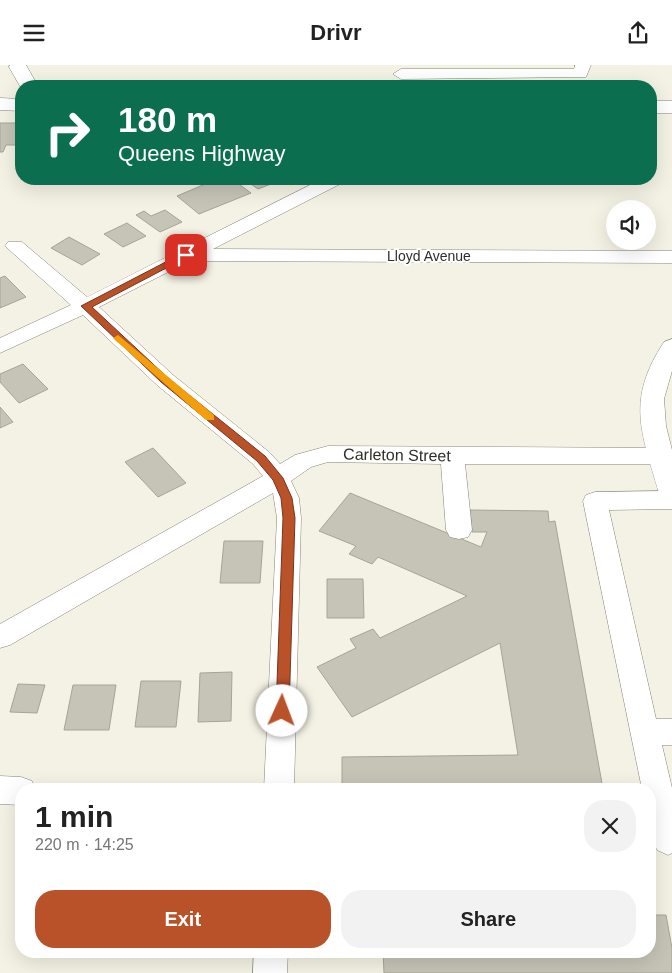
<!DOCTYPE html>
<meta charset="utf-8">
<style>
:root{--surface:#fff;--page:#f2f2f2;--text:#222;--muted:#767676;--accent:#b95229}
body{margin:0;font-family:Helvetica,sans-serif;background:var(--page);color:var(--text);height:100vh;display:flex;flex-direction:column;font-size:19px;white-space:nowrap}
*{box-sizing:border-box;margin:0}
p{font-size:16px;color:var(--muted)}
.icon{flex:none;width:28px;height:28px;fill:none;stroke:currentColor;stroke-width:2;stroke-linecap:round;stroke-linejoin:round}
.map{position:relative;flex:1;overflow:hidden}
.side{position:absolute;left:15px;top:718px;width:641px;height:175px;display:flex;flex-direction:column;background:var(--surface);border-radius:20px;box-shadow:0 5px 20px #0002}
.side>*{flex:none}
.guide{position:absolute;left:15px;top:15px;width:642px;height:105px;border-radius:20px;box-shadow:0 5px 20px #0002;background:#0b6e4f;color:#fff;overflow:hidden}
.fabs{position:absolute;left:606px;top:135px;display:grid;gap:10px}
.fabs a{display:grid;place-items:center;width:50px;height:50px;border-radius:50%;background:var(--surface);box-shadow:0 5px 20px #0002;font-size:25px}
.pin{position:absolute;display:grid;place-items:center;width:42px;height:42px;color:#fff;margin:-21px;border-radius:10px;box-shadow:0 2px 8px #0006}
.me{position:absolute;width:55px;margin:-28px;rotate:2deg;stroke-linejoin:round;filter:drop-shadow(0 0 4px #0008)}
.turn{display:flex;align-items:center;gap:18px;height:105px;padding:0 20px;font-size:22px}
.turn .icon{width:65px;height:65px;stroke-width:2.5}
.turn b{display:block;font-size:35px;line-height:42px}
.round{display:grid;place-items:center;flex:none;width:52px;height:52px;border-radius:20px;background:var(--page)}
.overview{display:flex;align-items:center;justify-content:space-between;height:85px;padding:0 20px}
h1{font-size:30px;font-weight:600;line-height:38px}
.cta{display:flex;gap:10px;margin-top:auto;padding:10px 20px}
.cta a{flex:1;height:58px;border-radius:20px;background:var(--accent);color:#fff;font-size:20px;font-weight:600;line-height:58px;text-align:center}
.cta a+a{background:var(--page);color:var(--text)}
header{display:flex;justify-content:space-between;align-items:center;height:65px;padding:0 20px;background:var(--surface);font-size:22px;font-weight:600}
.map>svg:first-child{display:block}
.building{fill:#c6c4b7;stroke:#a6a497}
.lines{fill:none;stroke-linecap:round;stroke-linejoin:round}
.minor-casing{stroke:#868478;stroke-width:1}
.major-casing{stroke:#868478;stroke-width:1}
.minor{fill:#fff;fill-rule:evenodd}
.major{fill:#fff;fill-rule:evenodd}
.route{fill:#b95229;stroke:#78351b}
.slow{fill:#f59e0b}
.labels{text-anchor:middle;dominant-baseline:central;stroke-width:4;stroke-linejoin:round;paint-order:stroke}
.far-street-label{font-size:14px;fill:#2f2e29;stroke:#fff}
.street-label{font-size:16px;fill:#2f2e29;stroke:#fff}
</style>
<header><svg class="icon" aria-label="menu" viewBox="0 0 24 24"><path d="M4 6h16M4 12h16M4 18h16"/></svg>Drivr<svg class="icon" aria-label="share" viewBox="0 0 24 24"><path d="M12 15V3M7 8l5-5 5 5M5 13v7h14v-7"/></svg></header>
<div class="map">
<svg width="672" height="908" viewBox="0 0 672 908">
<rect width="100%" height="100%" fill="#f4f2e4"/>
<g class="building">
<path d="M0 58H21V72L18 80H6L3 87H0Z"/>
<path d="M217 114H232L251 128 199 149 177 131Z"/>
<path d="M244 114H284L258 124Z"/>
<path d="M165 145 182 157 160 167 136 150 144 146 151 151Z"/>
<path d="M127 158 146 171 123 182 104 169Z"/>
<path d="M69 172 100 189 82 200 51 183Z"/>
<path d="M5 211 26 232 0 243V213Z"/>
<path d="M23 299 48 324 19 338 0 317V309Z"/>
<path d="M0 342 13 357 0 363Z"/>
<path d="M153 383 186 418 158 432 125 397Z"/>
<path d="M350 428 481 482 487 467H472L470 445 548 446 549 457 555 456 603 724H342V692L518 690 500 578 352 652 317 602 356 583 350 574 373 564 380 573 467 531 378 492 372 499 349 489 356 481 319 466Z"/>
<path d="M224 476H263L260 518H220Z"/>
<path d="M327 514H363L364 553H327Z"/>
<path d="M232 607 231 656 198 657 200 608Z"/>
<path d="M141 616H181L176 662H135Z"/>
<path d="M18 619 45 620 37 648 10 647Z"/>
<path d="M73 620H116L109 665H64Z"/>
<path d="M650 850H666L672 883V908H384L383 886H650Z"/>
</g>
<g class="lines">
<g class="minor-casing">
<g id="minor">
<path d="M575 0H591L586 12 401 14 393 9 401 4H574Z"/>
<path d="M322 114H345L342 118 213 184 672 186V198L190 196 99 242 173 310 269 387 280 399 295 390 328 381 662 383 670 385 672 394 662 399H465L472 465 468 472 459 474 450 472 446 465 441 399 328 397 311 402 291 416 299 433 301 453 294 724H264L277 453 273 428 10 580 0 583V559L263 411 253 399 157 320 83 250 0 288V273L71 240 5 181 8 177H22L87 232Z"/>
<path d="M672 426V444L609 445 656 654H672V680H662L672 723V788L668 790 657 785C648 765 650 745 650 724H642L583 436 586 430 595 427Z"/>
<path d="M0 711 21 712 32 716 35 724H21V740L0 739Z"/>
<path d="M254 886H288L287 908H253Z"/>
</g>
</g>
<g class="major-casing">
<g id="major">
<path d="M10 0H26L38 21 21 23 9 2Z"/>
<path d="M0 33 21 34V46L0 45Z"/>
<rect x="651" y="36" width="21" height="12"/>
<path d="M672 274V306L664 334 666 361 672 385V438L662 435 659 428C641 366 626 335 664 277Z"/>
</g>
</g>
<use href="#minor" class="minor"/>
<use href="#major" class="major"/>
</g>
<path class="route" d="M183 188 191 190 92 242 168 313 265 391 283 413 292 433 295 453 289 646 287 650H278L276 646 283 453 281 433 273 415 257 396 161 317 81 241Z"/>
<path class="slow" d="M118 270 214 350V355H206L115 275 113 273Z"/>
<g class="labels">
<g class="far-street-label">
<text x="429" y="191">Lloyd Avenue</text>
</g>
<g class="street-label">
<text transform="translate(397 390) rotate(1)">Carleton Street</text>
</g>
</g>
</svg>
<div class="fabs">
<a><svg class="icon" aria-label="sound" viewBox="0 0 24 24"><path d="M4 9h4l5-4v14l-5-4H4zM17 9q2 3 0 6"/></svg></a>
</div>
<div class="pin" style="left:186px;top:190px;background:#d93025"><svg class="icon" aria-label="arrive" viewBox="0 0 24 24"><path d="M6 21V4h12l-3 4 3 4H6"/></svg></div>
<svg class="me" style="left:282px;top:646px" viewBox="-20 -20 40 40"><circle r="19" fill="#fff"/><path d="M0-13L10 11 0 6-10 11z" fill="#b95229"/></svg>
<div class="guide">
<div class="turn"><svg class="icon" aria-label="right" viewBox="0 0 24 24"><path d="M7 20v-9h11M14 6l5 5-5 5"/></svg><div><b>180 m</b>Queens Highway</div></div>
</div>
<section class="side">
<div class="overview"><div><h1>1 min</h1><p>220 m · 14:25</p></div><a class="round"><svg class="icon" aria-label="close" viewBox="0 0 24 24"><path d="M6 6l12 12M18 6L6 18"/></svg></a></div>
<div class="cta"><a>Exit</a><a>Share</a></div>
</section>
</div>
